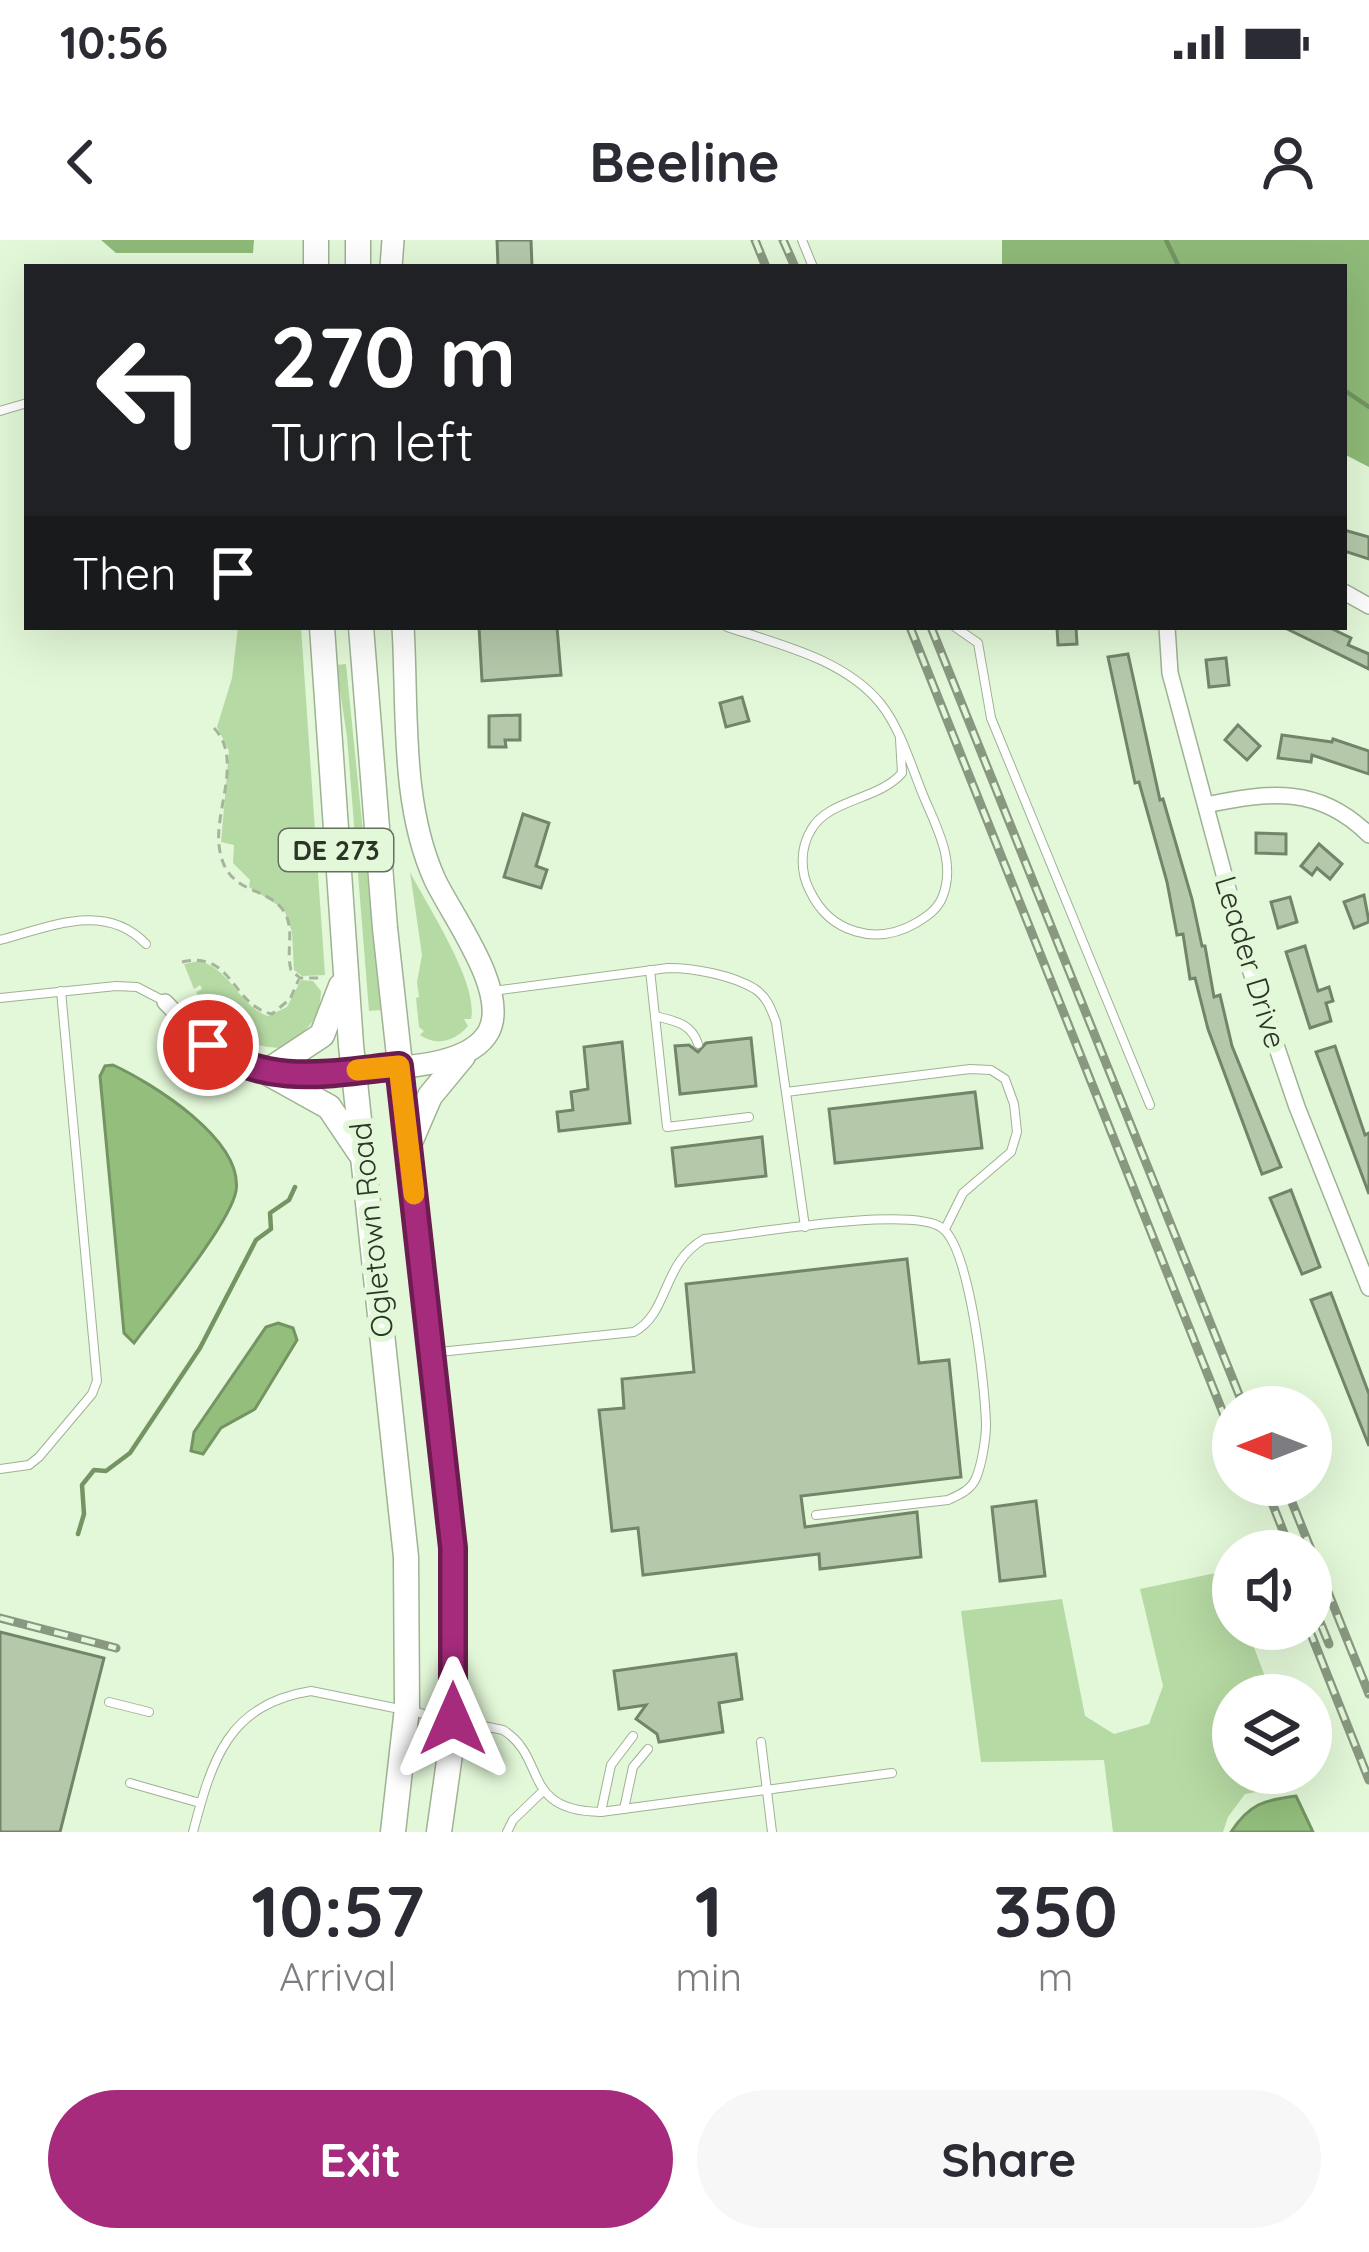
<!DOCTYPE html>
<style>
:root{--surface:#fff;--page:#f7f7f7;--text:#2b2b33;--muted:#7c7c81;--accent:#a72b7d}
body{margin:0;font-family:Quicksand,sans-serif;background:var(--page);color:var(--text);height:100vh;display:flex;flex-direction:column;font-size:45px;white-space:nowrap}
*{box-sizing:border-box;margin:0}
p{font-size:39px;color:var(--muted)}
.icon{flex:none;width:66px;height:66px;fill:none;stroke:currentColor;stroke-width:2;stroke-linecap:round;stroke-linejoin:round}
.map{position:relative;height:1592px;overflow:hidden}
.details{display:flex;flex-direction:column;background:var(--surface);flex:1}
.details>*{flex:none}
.top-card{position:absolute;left:24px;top:24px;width:1323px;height:366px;border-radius:0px;box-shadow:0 12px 48px #0002;background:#202124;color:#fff;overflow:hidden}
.needle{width:78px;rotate:270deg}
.tools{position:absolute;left:1212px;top:1146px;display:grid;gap:24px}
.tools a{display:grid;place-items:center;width:120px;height:120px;border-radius:50%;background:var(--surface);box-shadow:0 12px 48px #0002;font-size:60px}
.pin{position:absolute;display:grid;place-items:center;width:102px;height:102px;color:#fff;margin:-51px;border:6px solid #fff;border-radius:50%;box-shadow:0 3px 12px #0007}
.me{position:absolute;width:132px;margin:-66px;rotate:0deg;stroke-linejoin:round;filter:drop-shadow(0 0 9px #0008)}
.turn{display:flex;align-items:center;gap:42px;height:252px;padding:0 48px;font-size:54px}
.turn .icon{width:156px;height:156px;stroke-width:2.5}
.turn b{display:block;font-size:84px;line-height:102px}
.then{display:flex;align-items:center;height:114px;padding:0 48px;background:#0003;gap:24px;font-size:45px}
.eta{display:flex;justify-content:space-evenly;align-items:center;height:204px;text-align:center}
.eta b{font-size:72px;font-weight:800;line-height:84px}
.cta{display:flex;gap:24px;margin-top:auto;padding:24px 48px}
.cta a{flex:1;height:138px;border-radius:72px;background:var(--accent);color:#fff;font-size:48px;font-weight:800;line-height:138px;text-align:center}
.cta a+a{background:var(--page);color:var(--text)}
.status{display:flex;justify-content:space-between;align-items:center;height:84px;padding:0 60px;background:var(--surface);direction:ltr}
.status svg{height:33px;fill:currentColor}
header{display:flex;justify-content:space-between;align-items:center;height:156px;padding:0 48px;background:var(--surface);font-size:54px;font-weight:800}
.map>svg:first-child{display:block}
.green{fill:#b6daa3}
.forest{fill:#8fba78}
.water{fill:#93be7c;stroke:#749563;stroke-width:3}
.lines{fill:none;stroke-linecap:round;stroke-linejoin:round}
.stream{stroke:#749563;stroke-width:4.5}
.building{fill:#b5c9aa;stroke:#728569;stroke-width:3}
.lane-casing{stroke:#9eb294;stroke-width:10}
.street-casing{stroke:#9eb294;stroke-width:18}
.secondary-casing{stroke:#9eb294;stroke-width:24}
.primary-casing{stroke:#9eb294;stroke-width:27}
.path{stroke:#a5b59c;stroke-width:3;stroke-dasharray:9 6;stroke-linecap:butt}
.lane{stroke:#fff;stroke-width:8}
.street{stroke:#fff;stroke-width:15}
.secondary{stroke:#fff;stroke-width:21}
.primary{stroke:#fff;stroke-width:24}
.rail-casing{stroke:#899881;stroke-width:9}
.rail{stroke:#e3f8d8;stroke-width:4.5;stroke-dasharray:14;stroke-linecap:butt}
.route-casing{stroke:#6d1c51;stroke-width:30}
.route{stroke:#a72b7d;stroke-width:21}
.slow{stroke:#f59e0b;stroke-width:21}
.labels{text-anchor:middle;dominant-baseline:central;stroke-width:12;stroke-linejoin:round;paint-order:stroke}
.shield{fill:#e3f8d8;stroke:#64705e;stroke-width:3}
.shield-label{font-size:27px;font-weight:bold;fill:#2d3529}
.street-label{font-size:30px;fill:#2d3529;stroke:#e3f8d8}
</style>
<div class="status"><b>10:56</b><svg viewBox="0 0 49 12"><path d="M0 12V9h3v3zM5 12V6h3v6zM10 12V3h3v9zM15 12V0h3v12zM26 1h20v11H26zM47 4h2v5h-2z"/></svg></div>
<header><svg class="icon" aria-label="back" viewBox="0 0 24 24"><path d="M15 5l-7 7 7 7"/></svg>Beeline<svg class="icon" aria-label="person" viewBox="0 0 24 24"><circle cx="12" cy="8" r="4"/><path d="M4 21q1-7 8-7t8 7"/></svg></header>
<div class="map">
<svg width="1369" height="1592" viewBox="0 0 1369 1592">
<rect width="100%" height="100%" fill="#e3f8d8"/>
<g class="green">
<path d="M238 387H301L325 735 302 736 294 730 292 692 284 669 249 647 250 640 233 623 234 605 221 602 229 511 217 487 232 438Z"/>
<path d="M346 424 381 770 369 771 347 497 336 425Z"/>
<path d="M410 632C429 669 479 744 471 779H464L468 786C455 801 437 807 420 795L424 791 419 787 416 758 419 757 417 742 422 715Z"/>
<path d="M199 721C230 728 239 766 268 776L287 767 301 740 313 741 321 751C320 782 305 793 280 808 243 808 218 784 196 752L202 749 200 745 194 749 184 724Z"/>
<path d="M1225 1331 1233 1353V1389H1247L1272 1455H1233V1533H1302L1306 1543 1245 1554 1228 1577 1223 1592H1113L1104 1520 981 1522 961 1371 1062 1359 1085 1476 1114 1494 1149 1484 1163 1446 1140 1349Z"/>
</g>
<g class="forest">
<path d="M101 0H254L253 13H116Z"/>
<path d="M1002 0H1369V227L1344 214V27H1002Z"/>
</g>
<g class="water">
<path d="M113 825C152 843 244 900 236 951 230 984 157 1072 134 1103L124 1093 100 836 105 826Z"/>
<path d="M278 1083 293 1088 297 1100 255 1169 221 1188 203 1214 191 1211 194 1192 266 1087Z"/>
<path d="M1296 1556 1313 1592H1231C1249 1564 1264 1560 1296 1556Z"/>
</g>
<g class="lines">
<g class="stream">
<path d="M1166 0 1179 27"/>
<path d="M1344 150 1369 167"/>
<path d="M78 1294 84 1274 82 1245 94 1230 106 1231 130 1213 200 1108 256 1000 271 989 270 973 289 960 295 947"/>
</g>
</g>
<g class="building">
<path d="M497 0H531L532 27H498Z"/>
<path d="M1344 290 1369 297V319L1344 311Z"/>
<path d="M479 387H557L561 435 482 441Z"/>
<path d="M1076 387 1077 404 1058 405 1057 388Z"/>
<path d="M1283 387H1328L1351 398 1348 405 1369 414V429Z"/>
<path d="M1128 414 1160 560 1163 559 1192 659 1202 706H1205L1214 757 1220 755 1232 806 1281 927 1262 934 1208 789 1195 738 1190 739 1183 694 1177 695 1167 642 1139 542 1135 543 1108 417Z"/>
<path d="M1226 418 1229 445 1209 447 1206 420Z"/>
<path d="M742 457 749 481 726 487 720 463Z"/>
<path d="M520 475V500H505L506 507H489V476Z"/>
<path d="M1238 485 1260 506 1247 520 1225 500Z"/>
<path d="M1282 495 1332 502 1333 499 1369 511V534L1312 515 1311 522 1278 518Z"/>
<path d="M523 574 549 583 536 626 547 630 541 648 504 637Z"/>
<path d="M1256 593 1286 594V614L1256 613Z"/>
<path d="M1319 604 1342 624 1330 639 1317 628 1312 635 1301 626Z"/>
<path d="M1364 655 1369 682 1354 688 1344 662Z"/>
<path d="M1290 657 1297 682 1278 688 1271 662Z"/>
<path d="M1305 706 1318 751 1329 747 1333 761 1326 763 1331 781 1310 788 1286 712Z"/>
<path d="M751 798 756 846 680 854 675 806 689 805 698 812 706 803Z"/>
<path d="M622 802 630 883 559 891 557 872 573 870 571 852 588 849 584 807Z"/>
<path d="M1335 806 1365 895 1369 893V954L1316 812Z"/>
<path d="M975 852 982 908 835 923 829 869Z"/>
<path d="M762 897 766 936 676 946 672 908Z"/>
<path d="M1291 950 1320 1027 1302 1034 1270 958Z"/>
<path d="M907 1019 919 1123 949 1120 961 1237 801 1256 805 1287 917 1272 921 1317 820 1329 819 1314 643 1335 638 1288 612 1291 599 1170 624 1168 622 1139 694 1132 686 1044Z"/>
<path d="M1331 1053 1369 1154V1206L1311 1060Z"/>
<path d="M1036 1261 1045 1336 1000 1341 992 1267Z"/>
<path d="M0 1392 104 1418 60 1592H0Z"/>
<path d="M736 1414 742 1459 719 1463 723 1492 659 1502 657 1494 636 1479 646 1465 619 1469 614 1431Z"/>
</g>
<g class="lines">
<g class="lane-casing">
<g id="lane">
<path d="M802 0 813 27"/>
<path d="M0 171 27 163"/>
<path d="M727 387C778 404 844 419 880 463 902 490 912 530 926 562 939 592 956 625 942 658 937 670 926 677 916 683 876 706 830 693 810 651 800 632 800 608 811 590 828 559 879 560 902 533L900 499"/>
<path d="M955 387 978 403 991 478 1150 865"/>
<path d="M0 700C50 687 105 661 146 704"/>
<path d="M650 730 667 887 749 877"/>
<path d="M493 751 668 728C694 728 732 735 755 749 767 757 771 769 776 782L805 987"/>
<path d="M0 758 116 746 137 747 164 761"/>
<path d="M655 776C675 781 691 783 698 804"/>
<path d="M786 852 970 829 991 830 1005 839 1014 864 1017 892 1011 912 963 953 945 989"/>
<path d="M439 1112 634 1092C670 1072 661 1024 704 999 749 994 912 965 942 988 970 1008 985 1146 986 1184 986 1198 982 1224 976 1238 971 1250 959 1255 948 1260L816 1275"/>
<path d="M0 1229 29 1225 39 1217 92 1154 97 1141 61 751"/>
<path d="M109 1462 149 1472"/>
<path d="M761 1502 772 1592"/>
<path d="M130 1543 200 1563"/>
<path d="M624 1569 633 1527 648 1509"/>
<path d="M601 1572 611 1525 633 1496"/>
<path d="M193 1592C212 1520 228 1464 311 1451L503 1490C548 1518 520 1571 601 1572L892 1533"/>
<path d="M507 1592 513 1580 542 1552"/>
</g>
</g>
<g class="street-casing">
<g id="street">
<path d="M1344 352 1369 366"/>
<path d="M1167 387 1170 433 1247 720 1297 867 1369 1048"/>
<path d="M1206 565C1269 552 1319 545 1369 595"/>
<path d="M165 762C240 840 250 834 354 831"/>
</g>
</g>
<g class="secondary-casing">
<g id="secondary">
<path d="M391 27 393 0"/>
<path d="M354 831C392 827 469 829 489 791 509 751 452 676 435 640 400 563 408 469 403 387"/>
</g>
</g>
<g class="primary-casing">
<g id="primary">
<path d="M316 27V0"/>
<path d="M358 27V0"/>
<path d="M322 387 351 805 406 1317 407 1468 393 1592"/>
<path d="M361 387 385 688 453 1308V1493L439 1592"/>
<path d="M341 746 322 795 266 832 329 867 360 913"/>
<path d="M411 900 430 856 463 816"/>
</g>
</g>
<g class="path">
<path d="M214 488C243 518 215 569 219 605 225 659 270 643 286 675 294 693 286 712 291 730L300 738H321"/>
<path d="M182 722C233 710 231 765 272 774L290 759 299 739"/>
</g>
<use href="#lane" class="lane"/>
<use href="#street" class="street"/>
<use href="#secondary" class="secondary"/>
<use href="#primary" class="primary"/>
<g class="rail-casing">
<g id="rail">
<path d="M755 0 766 27"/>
<path d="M783 0 795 27"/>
<path d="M910 387 1233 1198"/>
<path d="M931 387 1244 1167"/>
<path d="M1265 1245 1291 1311"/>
<path d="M1285 1245 1369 1454"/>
<path d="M1311 1360 1329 1404"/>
<path d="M0 1378 116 1408"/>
<path d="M1309 1389 1369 1540"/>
</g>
</g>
<use href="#rail" class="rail"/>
</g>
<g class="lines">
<g class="route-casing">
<path id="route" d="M208 805C268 848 330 833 399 826L453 1308V1479"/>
</g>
<use href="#route" class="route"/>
<path class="slow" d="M357 830 399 826 414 954"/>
</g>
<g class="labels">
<rect class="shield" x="279" y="589" width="114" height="42" rx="9"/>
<g class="shield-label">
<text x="336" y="610">DE 273</text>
</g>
<g class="street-label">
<text transform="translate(1251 722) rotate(73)">Leader Drive</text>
<text transform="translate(371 990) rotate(-96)">Ogletown Road</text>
</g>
</g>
</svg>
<div class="tools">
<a><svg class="needle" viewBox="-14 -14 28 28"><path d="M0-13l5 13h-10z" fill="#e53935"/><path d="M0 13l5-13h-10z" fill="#7c7c81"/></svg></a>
<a><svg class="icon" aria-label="sound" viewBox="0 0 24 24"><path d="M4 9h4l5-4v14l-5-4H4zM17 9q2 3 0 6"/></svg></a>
<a><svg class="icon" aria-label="layers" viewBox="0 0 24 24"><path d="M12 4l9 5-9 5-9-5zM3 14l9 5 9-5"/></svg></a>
</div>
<div class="pin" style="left:208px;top:805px;background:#d93025"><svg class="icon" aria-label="arrive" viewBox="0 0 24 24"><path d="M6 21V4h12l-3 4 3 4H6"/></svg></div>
<svg class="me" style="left:453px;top:1479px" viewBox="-20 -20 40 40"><path d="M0-17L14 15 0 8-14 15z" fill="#a72b7d" stroke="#fff" stroke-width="4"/></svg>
<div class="top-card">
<div class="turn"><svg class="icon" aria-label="left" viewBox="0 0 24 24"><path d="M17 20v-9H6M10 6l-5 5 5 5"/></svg><div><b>270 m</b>Turn left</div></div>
<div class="then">Then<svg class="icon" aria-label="arrive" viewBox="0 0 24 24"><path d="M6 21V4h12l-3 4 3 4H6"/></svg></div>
</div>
</div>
<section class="details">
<div class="eta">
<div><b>10:57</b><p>Arrival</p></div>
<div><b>1</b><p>min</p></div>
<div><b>350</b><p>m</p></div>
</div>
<div class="cta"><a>Exit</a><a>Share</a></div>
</section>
